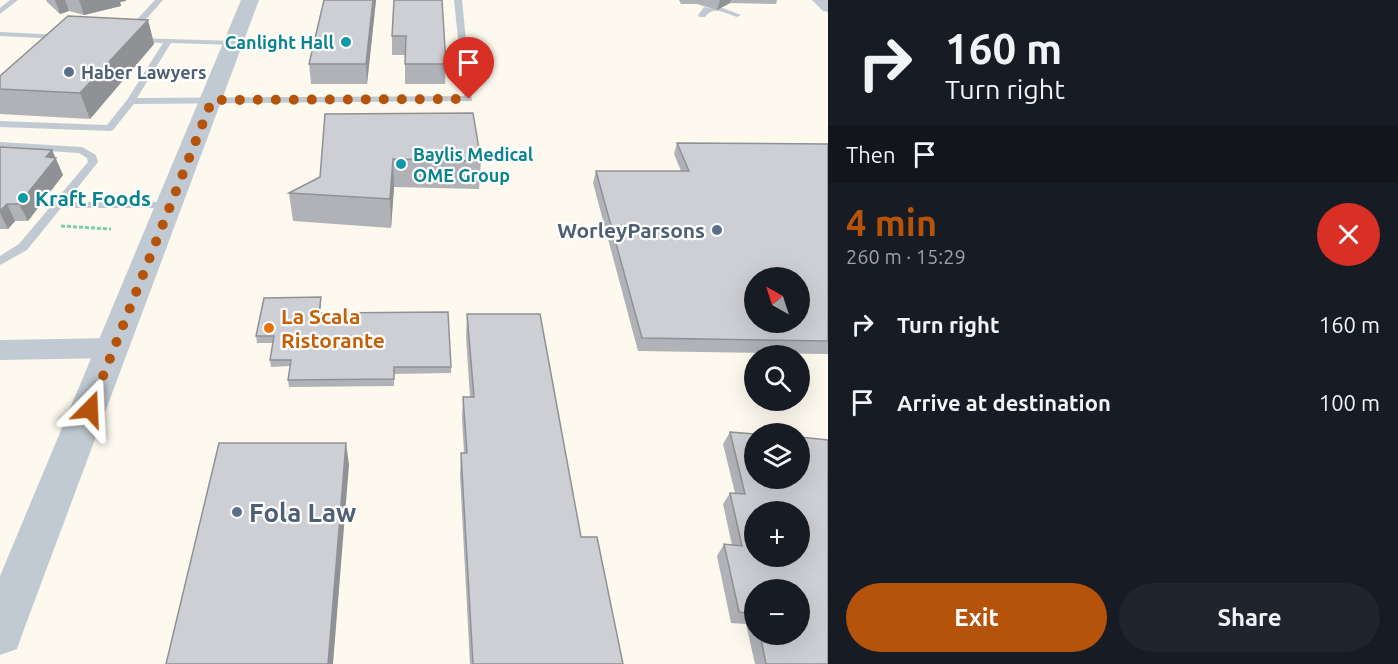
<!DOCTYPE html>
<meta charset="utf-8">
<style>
:root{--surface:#171b24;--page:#20242c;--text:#f1f3f6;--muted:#9ea1a6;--accent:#b45309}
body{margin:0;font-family:Ubuntu,sans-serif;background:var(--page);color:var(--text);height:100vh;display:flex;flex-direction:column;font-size:22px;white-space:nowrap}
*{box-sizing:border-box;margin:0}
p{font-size:20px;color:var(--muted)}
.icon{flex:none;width:33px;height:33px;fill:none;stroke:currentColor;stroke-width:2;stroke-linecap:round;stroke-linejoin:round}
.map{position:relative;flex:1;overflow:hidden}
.side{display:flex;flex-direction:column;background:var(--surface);width:570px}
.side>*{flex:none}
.banner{background:#171b24;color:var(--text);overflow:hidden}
.needle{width:39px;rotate:321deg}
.controls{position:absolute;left:744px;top:267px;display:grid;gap:12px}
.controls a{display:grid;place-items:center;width:66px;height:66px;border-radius:50%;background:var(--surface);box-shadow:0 6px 24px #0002;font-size:30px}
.pin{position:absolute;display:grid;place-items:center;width:51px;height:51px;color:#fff;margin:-62px -26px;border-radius:50% 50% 50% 0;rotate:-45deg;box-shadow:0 0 6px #0007}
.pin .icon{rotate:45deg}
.me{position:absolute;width:66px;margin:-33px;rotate:21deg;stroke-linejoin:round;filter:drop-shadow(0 0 4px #0008)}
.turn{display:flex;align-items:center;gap:21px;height:126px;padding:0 18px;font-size:27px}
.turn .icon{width:78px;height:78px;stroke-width:2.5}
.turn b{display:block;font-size:42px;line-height:51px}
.then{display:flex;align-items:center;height:57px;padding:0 18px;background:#0003;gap:12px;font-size:22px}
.round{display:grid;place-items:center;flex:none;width:63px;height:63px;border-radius:32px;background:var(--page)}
.head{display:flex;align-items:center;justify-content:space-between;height:102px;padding:0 18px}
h1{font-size:36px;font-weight:600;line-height:45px;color:var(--accent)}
.primary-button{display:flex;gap:12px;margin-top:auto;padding:12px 18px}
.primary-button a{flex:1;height:69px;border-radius:36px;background:var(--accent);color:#fff;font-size:24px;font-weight:600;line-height:69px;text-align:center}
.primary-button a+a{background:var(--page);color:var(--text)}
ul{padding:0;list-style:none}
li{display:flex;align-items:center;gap:18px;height:78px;padding:0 18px}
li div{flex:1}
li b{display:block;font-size:22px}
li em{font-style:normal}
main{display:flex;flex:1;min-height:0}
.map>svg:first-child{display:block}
.commercial{fill:#fdf9ef;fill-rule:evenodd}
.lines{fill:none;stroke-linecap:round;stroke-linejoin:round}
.path{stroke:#7ad0a6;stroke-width:3;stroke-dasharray:4 2;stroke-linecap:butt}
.service{fill:#c1cad2;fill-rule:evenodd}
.minor{fill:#c1cad2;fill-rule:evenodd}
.tertiary{fill:#c1cad2;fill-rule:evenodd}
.wall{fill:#b0b2b7;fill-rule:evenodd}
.shaded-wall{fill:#909195}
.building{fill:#cdcfd5;stroke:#909195;stroke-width:1.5;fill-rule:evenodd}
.route{stroke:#b45309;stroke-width:10;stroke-dasharray:0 18}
.culture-dot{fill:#0f9aa8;stroke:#fff;stroke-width:2}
.service-dot{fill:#5c6f8a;stroke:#fff;stroke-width:2}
.food-dot{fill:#e8710a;stroke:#fff;stroke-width:2}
.labels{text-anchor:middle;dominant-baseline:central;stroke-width:4.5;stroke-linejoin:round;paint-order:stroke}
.far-culture-label{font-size:18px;font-weight:bold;fill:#0d838f;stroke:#fff;text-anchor:end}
.far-service-label{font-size:18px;font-weight:bold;fill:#4e5e75;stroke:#fff;text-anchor:start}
.culture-label{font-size:21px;font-weight:bold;fill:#0d838f;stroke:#fff;text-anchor:start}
.service-label{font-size:21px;font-weight:bold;fill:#4e5e75;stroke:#fff;text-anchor:end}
.food-label{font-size:21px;font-weight:bold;fill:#c56008;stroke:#fff;text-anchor:start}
.near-service-label{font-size:26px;font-weight:bold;fill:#4e5e75;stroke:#fff;text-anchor:start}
</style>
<main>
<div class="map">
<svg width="828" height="664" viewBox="0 0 828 664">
<rect width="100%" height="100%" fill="#f5f3f3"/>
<path class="commercial" d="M0 0H828V664H0ZM754 278H800V322H754ZM754 356H800V400H754ZM754 434H800V478H754ZM754 512H800V556H754ZM754 590H800V634H754Z"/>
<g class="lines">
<path class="path" d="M61 226 111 229"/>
<g class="service">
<path d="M10 0H18L0 14V8Z"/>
<path d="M155 0H163L133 34H127V30Z"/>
<path d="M454 0H462L472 101 134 104 113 130 110 131 0 127V121L107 125 127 100 163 43 132 42 131 40 135 38 235 41 239 43 235 45 171 43 137 98 464 96Z"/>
<path d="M704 7 716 9 720 7 741 15 737 17C724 13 714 5 705 17H699L698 15Z"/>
<path d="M0 32 62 35 66 37 62 39 0 36Z"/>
<path d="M0 142 82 147 96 155 98 162 66 202H169L175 205 169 208H61L27 250 0 265V256L19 244 88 162 87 158 79 153 0 148Z"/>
</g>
<g class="minor">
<path d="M812 0H828V12L823 11Z"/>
<path d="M114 338 124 341 128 348 124 355 114 358 0 360V340Z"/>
</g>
<path class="tertiary" d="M241 0H259L23 632 17 649 0 655V576Z"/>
</g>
<g class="wall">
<path d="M46 0H126V1L120 2 121 6 84 15 69 11 60 14 47 2Z"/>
<path d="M324 0H376L367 84H311L309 64Z"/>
<path d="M394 0 446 64 445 84H405V55H392V36Z"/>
<path d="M679 0H777L776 4 730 3 717 10 697 4H681Z"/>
<path d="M148 20 154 44 90 119 0 114V76Z"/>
<path d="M325 114 481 161 479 189 394 187 391 228 293 221 289 193 320 177Z"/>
<path d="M677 143 828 144V354L638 351 593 183 596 171H681L674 154Z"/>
<path d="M0 147 52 150 63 175 28 221H15L8 229H0Z"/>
<path d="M321 303 320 313 451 367V373L394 374V386L289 387 288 380 290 366 271 367 270 360 273 343H257L256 336Z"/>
<path d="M467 314 581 537 623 664H470L460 475 461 453H464L462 419 463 397H470L466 337Z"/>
<path d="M730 432 828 664H755L746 624 731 623 717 556 724 544 732 545 723 504 730 493H735L723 444ZM754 590 800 634H754Z"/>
</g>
<g class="shaded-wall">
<path d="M55 0H65L69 11 60 14Z"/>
<path d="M79 0H126V1L120 2 121 6 84 15Z"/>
<path d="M373 0H376L367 84 366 64Z"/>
<path d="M720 0H731L730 3 717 10Z"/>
<path d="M148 20 154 44 90 119 80 93Z"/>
<path d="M52 150 63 175 28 221 19 204 46 157Z"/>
<path d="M393 159 394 187 391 228 390 199Z"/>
<path d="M7 204 15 221 8 229 0 213V211Z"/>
<path d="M321 297V303L319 320V313Z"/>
<path d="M346 443 349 465 333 664H328Z"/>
</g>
<g class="building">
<path d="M324 0H373L366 64H309Z"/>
<path d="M394 0H442L446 64H405L406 36H392Z"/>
<path d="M68 16 148 20 80 93 0 89V76Z"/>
<path d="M473 113 481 161 393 159 390 199 289 193 320 177 325 114Z"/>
<path d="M677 143 828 144V341L642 338 596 171H689ZM754 278H800V322H754Z"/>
<path d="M0 147 52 150 46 157 56 158 19 204H7L0 211Z"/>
<path d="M321 297 319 313 448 312 451 367H394V379L288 380 291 360H270L274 336H256L264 298Z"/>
<path d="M467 314H540L581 537H597L623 664H473L461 453H467L463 397H474Z"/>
<path d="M730 432 754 434V478H800V437L828 440V664H766L760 634H800V590H754V614L739 612 724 544 742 546 730 493 745 494ZM754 512H800V556H754Z"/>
<path d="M219 443H346L328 664H166Z"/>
</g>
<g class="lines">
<path class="route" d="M90 409 212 100 469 99"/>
</g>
<g class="culture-dot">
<circle cx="346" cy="42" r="6"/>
<circle cx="401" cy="164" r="6"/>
<circle cx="23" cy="198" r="6"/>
</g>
<g class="service-dot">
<circle cx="69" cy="72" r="6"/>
<circle cx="717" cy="230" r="6"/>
<circle cx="237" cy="512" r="6"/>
</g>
<circle class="food-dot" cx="269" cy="328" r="6"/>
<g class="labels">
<g class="far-culture-label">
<text x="334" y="42">Canlight Hall</text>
<text x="413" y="154" text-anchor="start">Baylis Medical<tspan x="413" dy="21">OME Group</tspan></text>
</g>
<g class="far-service-label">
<text x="81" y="72">Haber Lawyers</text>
</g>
<g class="culture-label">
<text x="35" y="198">Kraft Foods</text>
</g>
<g class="service-label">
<text x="705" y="230">WorleyParsons</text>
</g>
<g class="food-label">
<text x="281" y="316">La Scala<tspan x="281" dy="24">Ristorante</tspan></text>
</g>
<g class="near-service-label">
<text x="249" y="512">Fola Law</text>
</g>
</g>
</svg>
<div class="controls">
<a><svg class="needle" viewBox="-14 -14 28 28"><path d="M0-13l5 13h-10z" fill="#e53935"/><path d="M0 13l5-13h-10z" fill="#9ea1a6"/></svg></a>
<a><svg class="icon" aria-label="search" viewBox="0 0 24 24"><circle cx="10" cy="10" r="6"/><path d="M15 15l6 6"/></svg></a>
<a><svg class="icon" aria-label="layers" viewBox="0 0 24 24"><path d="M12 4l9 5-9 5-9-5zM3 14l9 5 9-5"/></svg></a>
<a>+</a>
<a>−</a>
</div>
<div class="pin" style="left:469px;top:99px;background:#d93025"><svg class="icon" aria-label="arrive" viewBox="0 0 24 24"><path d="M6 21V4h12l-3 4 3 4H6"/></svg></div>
<svg class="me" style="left:90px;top:409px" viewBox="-20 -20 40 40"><path d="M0-17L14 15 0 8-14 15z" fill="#b45309" stroke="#fff" stroke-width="4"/></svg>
</div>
<section class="side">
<div class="banner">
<div class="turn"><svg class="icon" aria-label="right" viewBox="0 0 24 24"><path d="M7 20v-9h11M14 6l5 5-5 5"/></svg><div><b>160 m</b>Turn right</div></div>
<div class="then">Then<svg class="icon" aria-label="arrive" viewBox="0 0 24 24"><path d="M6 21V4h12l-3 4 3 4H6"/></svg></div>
</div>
<div class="head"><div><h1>4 min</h1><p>260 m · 15:29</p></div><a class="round" style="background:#d93025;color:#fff"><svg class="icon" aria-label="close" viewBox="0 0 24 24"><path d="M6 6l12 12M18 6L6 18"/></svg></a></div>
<ul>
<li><svg class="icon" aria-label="right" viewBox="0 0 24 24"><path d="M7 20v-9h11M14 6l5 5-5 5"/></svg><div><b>Turn right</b></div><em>160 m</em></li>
<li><svg class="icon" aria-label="arrive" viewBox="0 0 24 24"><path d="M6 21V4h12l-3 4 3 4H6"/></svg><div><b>Arrive at destination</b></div><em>100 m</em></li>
</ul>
<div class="primary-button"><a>Exit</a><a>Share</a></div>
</section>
</main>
